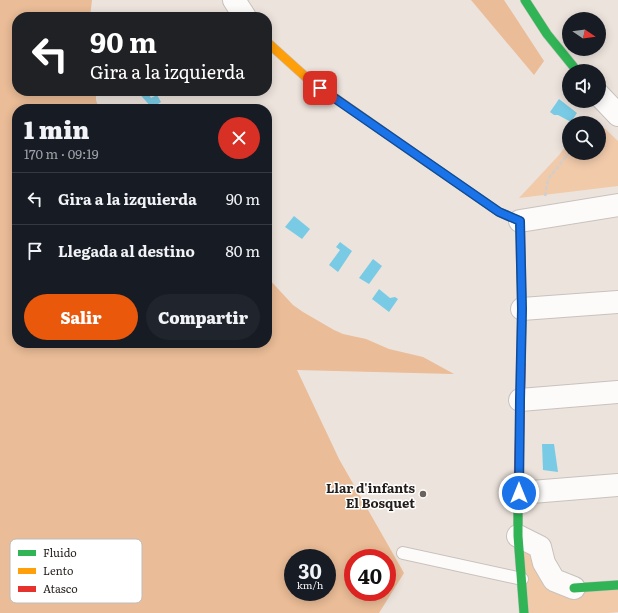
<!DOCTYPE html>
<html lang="es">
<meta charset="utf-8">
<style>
:root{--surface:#171b24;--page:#20242c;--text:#f1f3f6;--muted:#9ea1a6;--line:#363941;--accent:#ea580c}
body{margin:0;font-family:Literata,serif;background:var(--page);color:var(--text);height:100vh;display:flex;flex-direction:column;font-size:15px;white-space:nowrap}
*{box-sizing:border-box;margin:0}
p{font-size:13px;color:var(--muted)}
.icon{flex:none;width:22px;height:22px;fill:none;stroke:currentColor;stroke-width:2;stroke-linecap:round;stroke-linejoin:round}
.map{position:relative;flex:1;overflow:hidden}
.details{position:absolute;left:12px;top:104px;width:260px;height:244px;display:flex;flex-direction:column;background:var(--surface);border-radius:16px;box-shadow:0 2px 10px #0003}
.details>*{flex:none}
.hud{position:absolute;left:12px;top:12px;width:260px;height:84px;border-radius:16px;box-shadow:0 2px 10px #0003;background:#202124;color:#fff;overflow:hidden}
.needle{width:26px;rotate:103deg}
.buttons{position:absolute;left:562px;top:12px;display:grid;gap:8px}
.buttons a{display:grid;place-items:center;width:44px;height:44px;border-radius:50%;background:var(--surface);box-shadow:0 2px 10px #0003;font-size:20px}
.speed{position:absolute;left:284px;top:549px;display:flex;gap:8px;font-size:20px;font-weight:700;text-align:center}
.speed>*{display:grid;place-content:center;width:52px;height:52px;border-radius:50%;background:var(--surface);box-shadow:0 2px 10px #0003;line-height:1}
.speed small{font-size:10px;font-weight:400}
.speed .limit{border:6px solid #d22;background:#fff;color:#111}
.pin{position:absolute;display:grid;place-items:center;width:34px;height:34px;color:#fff;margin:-17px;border-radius:8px;box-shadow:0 2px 6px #0006}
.me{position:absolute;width:44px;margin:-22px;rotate:0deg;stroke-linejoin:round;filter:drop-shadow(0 0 3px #0008)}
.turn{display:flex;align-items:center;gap:14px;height:84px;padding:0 12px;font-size:18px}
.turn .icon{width:52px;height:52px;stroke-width:2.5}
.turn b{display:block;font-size:28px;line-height:34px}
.round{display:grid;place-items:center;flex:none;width:42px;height:42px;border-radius:21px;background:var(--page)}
.overview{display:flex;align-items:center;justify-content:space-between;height:68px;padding:0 12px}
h1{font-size:24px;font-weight:800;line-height:30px}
.action{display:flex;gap:8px;margin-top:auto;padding:8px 12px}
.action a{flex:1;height:46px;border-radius:24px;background:var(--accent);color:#fff;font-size:16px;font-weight:800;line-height:46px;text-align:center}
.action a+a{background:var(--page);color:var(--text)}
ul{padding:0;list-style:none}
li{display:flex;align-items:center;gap:12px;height:52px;padding:0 12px;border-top:1px solid var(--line)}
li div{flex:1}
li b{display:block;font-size:15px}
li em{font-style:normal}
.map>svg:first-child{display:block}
.green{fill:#f1caaa}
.forest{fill:#eabc97;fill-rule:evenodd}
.water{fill:#79cbe5}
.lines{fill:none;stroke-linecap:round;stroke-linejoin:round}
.lane-casing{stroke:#c8c2bd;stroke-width:14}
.street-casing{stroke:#c8c2bd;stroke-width:24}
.fast-casing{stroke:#c8c2bd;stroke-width:10}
.slow-casing{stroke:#c8c2bd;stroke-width:10}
.jam-casing{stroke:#c8c2bd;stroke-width:10}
.path{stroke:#d1cecc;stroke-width:2.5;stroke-dasharray:4 2;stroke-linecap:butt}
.lane{stroke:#fcfbfa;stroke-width:12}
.street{stroke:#fcfbfa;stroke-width:22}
.fast{stroke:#30b455;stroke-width:9}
.slow{stroke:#ff9f0a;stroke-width:9}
.jam{stroke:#e5322d;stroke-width:9}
.route-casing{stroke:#114b97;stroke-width:10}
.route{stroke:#1a73e8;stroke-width:7}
.poi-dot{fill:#6a635e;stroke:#fff;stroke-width:1.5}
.labels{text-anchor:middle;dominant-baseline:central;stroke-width:3;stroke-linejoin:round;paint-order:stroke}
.poi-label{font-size:13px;font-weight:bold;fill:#241e1a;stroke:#fff;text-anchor:end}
.key{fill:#fff;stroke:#bdbcba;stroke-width:1}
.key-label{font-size:11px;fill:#241e1a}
</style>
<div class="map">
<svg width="618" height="613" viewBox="0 0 618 613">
<rect width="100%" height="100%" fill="#ece3dc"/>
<g class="green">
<path d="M599 123 618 141V186L519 198 560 154 569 141V153H599Z"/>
<path d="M518 536 554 580 618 585V612L609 613H528Z"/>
</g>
<g class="forest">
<path d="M0 0H92L90 17H17V91H96V100L99 109H17V343H267V277L293 305 303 312 334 330 343 334 366 339 389 349 423 357 454 374 297 370 339 459 404 573 379 613H0ZM293 558H327V592H293ZM353 558H387V592H353Z"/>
<path d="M471 0H504L544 61 534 75Z"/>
</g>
<g class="water">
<path d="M137 91H147L151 98 157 95 161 102 152 108Z"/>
<path d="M559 99 577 113 571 122 558 115H554L550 112Z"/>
<path d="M294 216 310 229 302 239 285 227Z"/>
<path d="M340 242 352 251 338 272 329 265 340 250 336 247Z"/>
<path d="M373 259 382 266 369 284 359 278Z"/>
<path d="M379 289 390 298 395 297 398 299 389 312 372 299Z"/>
<path d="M542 444H554L558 472 543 470Z"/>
</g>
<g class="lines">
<g class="lane-casing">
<path id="lane" d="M403 553 522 579"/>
</g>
<g class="street-casing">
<g id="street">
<path d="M234 0 245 17"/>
<path d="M599 95 618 115"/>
<path d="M520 221 618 205"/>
<path d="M522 309 618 302"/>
<path d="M520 400 618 392"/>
<path d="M519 493 618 485"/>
<path d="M518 536 540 547 544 563 554 580 574 588"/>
</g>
</g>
<g class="fast-casing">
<g id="fast">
<path d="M525 0 547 34 577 71"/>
<path d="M428 163 499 212 520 221 522 309 521 365"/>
<path d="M518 509V536L524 613"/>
<path d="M574 588 618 585"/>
</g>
</g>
<g class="slow-casing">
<path id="slow" d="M267 42 308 79 428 163"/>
</g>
<g class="jam-casing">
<path id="jam" d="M518 509 521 365"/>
</g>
<path class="path" d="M545 196 548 179 569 153"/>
<use href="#lane" class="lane"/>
<use href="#street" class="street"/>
<use href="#fast" class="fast"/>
<use href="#slow" class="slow"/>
<use href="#jam" class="jam"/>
</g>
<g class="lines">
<g class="route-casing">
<path id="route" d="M320 88 499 212 520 221 522 309 520 400 519 493"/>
</g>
<use href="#route" class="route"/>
</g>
<circle class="poi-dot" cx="423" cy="494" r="4"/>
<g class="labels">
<g class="poi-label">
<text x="415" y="487">Llar d'infants<tspan x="415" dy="15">El Bosquet</tspan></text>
</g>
</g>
<rect x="10" y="539" width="132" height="64" rx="6" class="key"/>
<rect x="18" y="550" width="18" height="6" fill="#30b455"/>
<rect x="18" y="568" width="18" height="6" fill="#ff9f0a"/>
<rect x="18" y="586" width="18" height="6" fill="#e5322d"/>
<g class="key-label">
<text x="43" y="557">Fluido</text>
<text x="43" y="575">Lento</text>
<text x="43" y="593">Atasco</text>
</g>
</svg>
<div class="buttons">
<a><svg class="needle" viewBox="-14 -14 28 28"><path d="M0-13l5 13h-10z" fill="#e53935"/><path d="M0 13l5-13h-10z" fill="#9ea1a6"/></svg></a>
<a><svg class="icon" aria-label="sound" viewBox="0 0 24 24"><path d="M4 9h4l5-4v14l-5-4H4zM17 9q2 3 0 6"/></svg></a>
<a><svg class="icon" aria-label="search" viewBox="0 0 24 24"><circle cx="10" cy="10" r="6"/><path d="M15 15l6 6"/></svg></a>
</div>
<div class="speed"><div>30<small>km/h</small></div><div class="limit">40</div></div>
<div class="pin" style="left:320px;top:88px;background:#d93025"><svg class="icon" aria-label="arrive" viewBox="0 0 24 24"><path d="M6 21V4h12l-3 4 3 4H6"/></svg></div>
<svg class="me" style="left:519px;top:493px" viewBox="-20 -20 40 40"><circle r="17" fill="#1a73e8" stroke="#fff" stroke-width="3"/><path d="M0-11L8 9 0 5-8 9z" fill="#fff"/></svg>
<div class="hud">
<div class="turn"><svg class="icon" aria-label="left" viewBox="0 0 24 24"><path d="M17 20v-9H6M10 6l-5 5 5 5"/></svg><div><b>90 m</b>Gira a la izquierda</div></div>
</div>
<section class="details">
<div class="overview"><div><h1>1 min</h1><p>170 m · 09:19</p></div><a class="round" style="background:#d93025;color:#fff"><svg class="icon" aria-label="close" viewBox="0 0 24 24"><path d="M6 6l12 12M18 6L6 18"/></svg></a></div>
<ul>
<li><svg class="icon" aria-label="left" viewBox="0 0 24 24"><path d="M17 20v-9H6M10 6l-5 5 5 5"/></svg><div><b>Gira a la izquierda</b></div><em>90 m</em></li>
<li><svg class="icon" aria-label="arrive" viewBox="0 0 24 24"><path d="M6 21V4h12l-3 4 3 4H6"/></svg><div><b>Llegada al destino</b></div><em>80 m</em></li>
</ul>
<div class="action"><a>Salir</a><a>Compartir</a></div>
</section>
</div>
